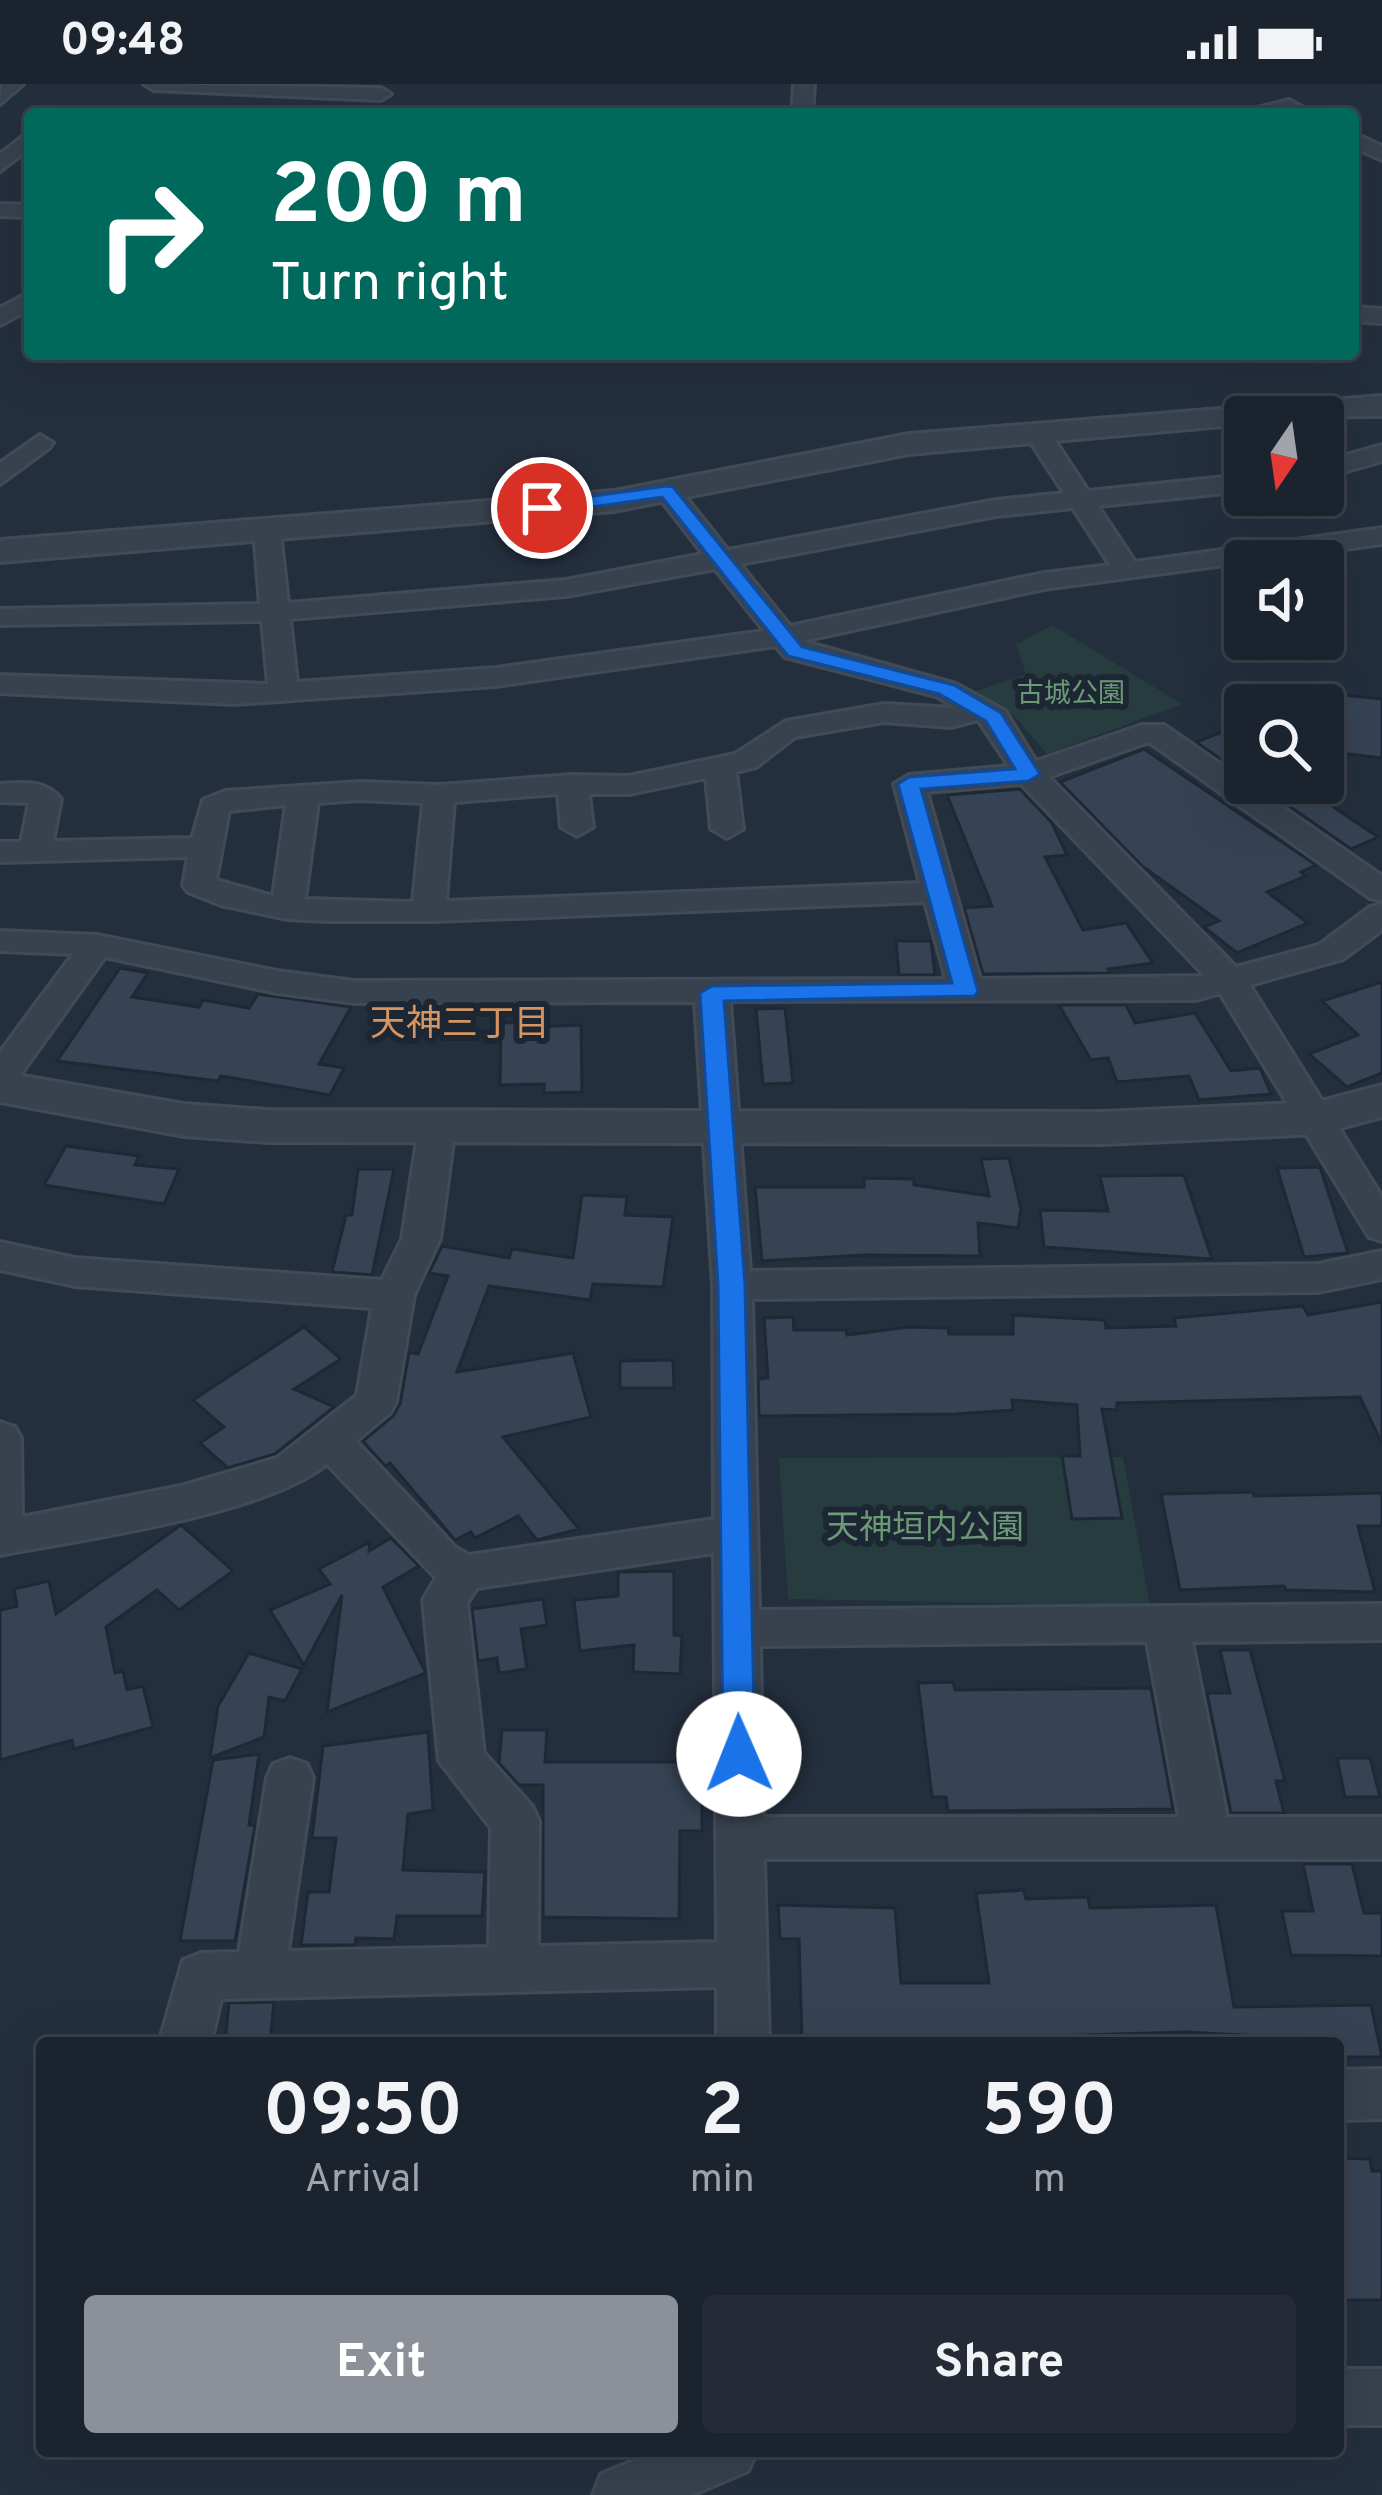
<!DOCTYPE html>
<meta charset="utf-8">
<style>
:root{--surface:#1b232e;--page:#242b36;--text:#f1f3f6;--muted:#a0a4aa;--line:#39404a;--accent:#8c9099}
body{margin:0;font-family:Overpass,"Noto Sans JP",sans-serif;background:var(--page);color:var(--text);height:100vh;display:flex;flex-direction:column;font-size:45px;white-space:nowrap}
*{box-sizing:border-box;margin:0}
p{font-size:39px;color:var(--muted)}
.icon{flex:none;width:66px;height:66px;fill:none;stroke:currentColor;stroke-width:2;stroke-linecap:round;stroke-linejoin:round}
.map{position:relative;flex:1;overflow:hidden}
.sheet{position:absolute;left:36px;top:1953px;width:1308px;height:420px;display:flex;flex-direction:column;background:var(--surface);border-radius:12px;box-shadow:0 12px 48px #0002,0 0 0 3px var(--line)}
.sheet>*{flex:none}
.guide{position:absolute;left:24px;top:24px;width:1335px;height:252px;border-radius:12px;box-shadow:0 12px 48px #0002,0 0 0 3px var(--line);background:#00695c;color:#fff;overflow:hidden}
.needle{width:78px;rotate:193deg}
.controls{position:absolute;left:1224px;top:312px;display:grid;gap:24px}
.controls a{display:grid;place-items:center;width:120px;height:120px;border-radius:12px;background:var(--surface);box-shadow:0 12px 48px #0002,0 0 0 3px var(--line);font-size:60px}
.pin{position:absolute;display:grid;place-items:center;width:102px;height:102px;color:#fff;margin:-51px;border:6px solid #fff;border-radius:50%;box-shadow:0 3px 12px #0007}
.me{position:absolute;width:132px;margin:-66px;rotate:359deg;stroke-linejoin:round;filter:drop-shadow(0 0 9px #0008)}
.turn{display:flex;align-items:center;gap:42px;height:252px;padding:0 48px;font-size:54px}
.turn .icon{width:156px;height:156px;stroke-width:2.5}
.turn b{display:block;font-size:84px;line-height:102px}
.eta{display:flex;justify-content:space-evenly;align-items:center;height:204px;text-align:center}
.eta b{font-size:72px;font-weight:700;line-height:84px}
.primary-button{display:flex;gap:24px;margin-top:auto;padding:24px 48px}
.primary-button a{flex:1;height:138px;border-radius:12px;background:var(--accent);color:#fff;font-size:48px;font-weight:700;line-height:138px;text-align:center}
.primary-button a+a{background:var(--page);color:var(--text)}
.status{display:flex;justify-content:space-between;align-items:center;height:84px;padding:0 60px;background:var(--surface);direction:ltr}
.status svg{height:33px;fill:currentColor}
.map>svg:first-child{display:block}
.green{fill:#263c3f}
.building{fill:#364354;stroke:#1f2835;stroke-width:3}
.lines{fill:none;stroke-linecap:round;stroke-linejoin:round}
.minor-casing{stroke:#414a57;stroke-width:6}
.tertiary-casing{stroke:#414a57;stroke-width:6}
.minor{fill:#38414e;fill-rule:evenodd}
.tertiary{fill:#38414e;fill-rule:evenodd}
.route{fill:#1a73e8;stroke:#114b97;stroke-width:3}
.labels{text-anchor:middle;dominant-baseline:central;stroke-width:12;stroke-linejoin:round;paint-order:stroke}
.far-park-label{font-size:27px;fill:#6b9a76;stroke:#1d2633}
.park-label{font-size:33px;fill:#6b9a76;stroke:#1d2633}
.neighbourhood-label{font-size:36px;fill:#d59563;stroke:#1d2633}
</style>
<div class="status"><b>09:48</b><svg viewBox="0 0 49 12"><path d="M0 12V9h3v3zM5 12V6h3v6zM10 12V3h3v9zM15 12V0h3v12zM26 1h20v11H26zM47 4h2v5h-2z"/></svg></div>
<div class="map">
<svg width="1382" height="2411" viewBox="0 0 1382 2411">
<rect width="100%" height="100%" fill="#242f3e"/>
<g class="green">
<path d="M1052 541 1182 620 1047 670 1017 635 976 607 1026 590 1016 560Z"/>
<path d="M1123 1373 1150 1522 788 1515 779 1374Z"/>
</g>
<g class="building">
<path d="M1323 609 1382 615V674L1323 667Z"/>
<path d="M1222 648 1245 663V692L1196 658Z"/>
<path d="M1144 665 1316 781 1301 788 1306 792 1267 808 1308 839 1237 869 1204 843 1219 837 1142 782 1060 698Z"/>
<path d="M1256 699H1298L1378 753 1351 765Z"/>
<path d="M1020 705 1052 739 1067 771 1045 773 1083 846 1126 839 1153 879 1108 885 1110 889 983 890 964 824 992 822 947 711Z"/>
<path d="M896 857H931L935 891H899Z"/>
<path d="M120 884 148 889 132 913 199 923 203 916 249 924 258 910 351 923 319 980 344 984 330 1011 221 992 218 997 57 977Z"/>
<path d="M1382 898V989L1347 1003 1309 970 1358 951 1322 917Z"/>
<path d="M1059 921H1126L1135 939 1195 929 1231 987 1260 984 1271 1010 1199 1016 1189 992 1117 998 1108 974 1091 976Z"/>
<path d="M785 924 793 999 763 1000 756 925Z"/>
<path d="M530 938V943L581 941 582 1008 544 1009V1000L500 1001 501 939Z"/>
<path d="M66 1062 139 1072 135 1081 179 1085 164 1120 44 1101Z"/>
<path d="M1009 1074 1021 1125 1018 1144 978 1139 980 1172 864 1171 762 1177 755 1103H864V1094L914 1095V1101L989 1112 981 1075Z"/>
<path d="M1320 1083 1348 1169 1304 1173 1277 1084Z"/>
<path d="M358 1085H394L372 1191 332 1188 346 1131H352Z"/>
<path d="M1184 1091 1212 1175 1044 1163 1040 1126 1108 1127 1100 1092Z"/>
<path d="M582 1111 627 1113 625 1131 673 1133 663 1203 593 1200 590 1216 489 1202 457 1288 573 1269 591 1333 503 1353 579 1445 537 1456 518 1432 475 1454 471 1448 455 1456 390 1379 385 1382 363 1357 393 1332 400 1320 409 1268 418 1270 448 1192 429 1189 442 1162 509 1174 512 1165 573 1174Z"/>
<path d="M1382 1218V1360L1360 1313 1117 1319V1326L1102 1325 1122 1434 1072 1435 1062 1372H1080L1077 1321 1012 1316 1013 1326 955 1330 759 1332 758 1295 768 1294 764 1234 793 1233 794 1246H846L847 1251 909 1243 948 1244 949 1250H1013V1231L1105 1236 1106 1244 1176 1242 1174 1234 1303 1222 1308 1231Z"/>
<path d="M304 1243 341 1275 294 1305 334 1323 275 1370 228 1384 200 1359 224 1343 193 1316Z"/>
<path d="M673 1276 674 1304H620V1277Z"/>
<path d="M1253 1408 1254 1412 1382 1409V1442H1358L1375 1508 1286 1506 1284 1502 1180 1506 1161 1410Z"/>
<path d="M181 1441 233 1487 179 1526 157 1506 106 1543 115 1589 123 1587 127 1606 143 1602 153 1643 74 1665 72 1656 0 1676V1526L17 1522 14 1505 49 1497 56 1530Z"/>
<path d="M391 1454 419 1482 383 1503 426 1589 327 1628 342 1511 304 1581 270 1526 330 1500 319 1485 370 1458 369 1467Z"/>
<path d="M674 1487V1551L682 1552 680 1590 633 1588 634 1561 580 1567 574 1516 618 1512V1488Z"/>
<path d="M543 1515 547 1541 521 1545 527 1585 499 1589 497 1574 478 1577 472 1525Z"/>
<path d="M1220 1566H1250L1285 1697H1276L1284 1729H1231L1207 1609H1230Z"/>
<path d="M249 1569 302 1585 285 1617 269 1613 264 1653 210 1674 218 1622Z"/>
<path d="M953 1598 955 1606 1151 1604 1173 1725 948 1727 946 1713H932L918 1599Z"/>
<path d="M502 1646H547L545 1678H702V1747H680L679 1835 543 1833V1701H519L499 1679Z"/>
<path d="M428 1648 433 1726 408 1730 403 1786 485 1788 482 1832H397L394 1855 356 1854 355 1861H301L308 1808H329L336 1754H312L323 1662Z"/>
<path d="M259 1670 249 1741H255L235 1857H180L213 1676Z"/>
<path d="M1337 1674H1370L1380 1713H1345Z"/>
<path d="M1303 1780H1352L1364 1829H1382V1872L1291 1871 1282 1827H1313Z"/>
<path d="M1024 1806 1026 1815 1088 1813 1090 1824 1216 1821 1234 1923 1371 1921 1382 1973H1340L1338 1959H1261L1259 1952 1187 1948 802 1959 799 1855H780L778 1821 895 1824 901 1899H989L976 1809Z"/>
<path d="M274 1918 270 1959H225L229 1919Z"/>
<path d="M1338 2074 1370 2075 1372 2087H1382V2216H1338V2141H1344Z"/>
</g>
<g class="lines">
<g class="minor-casing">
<g id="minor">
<path d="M2 0H23L0 20Z"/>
<path d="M144 0 381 4 391 10 381 16 154 6Z"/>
<path d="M794 0H814L812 30H792Z"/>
<path d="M1289 16 1315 30H1246L1249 26Z"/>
<path d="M30 47V64L0 87V70Z"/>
<path d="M1353 49 1382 62V76L1353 63Z"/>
<path d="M0 120 30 121V133L0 132Z"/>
<path d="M30 208V225L0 241V224Z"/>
<path d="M1353 223 1382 225V239L1353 237Z"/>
<path d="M1037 340 1046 343 1088 407 1245 391V407L1098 422 1135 478 1382 444V460L1044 505 802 557 956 600 1005 627 1036 677 1142 641H1164L1382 792V817L1370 814 1149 658 1049 693 1236 883 1319 861 1370 823 1382 820V846L1343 875 1250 901 1382 1113V1157L1369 1153 1220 909 1196 916 730 917 750 1187 1318 1180 1382 1167V1195L1318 1208 752 1215 759 1526 1382 1520V1556L1192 1558 1227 1733H1382V1775H764L769 1959H717V1903L221 1915 211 1959H159L183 1876 201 1869 239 1868 267 1694 273 1680 290 1674 307 1680 313 1694 288 1867 489 1863 491 1744 439 1677 423 1516 436 1494 327 1380C264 1431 84 1455 0 1471V1338L15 1343 21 1354 22 1433 181 1402 277 1374 357 1311 372 1224 75 1202 0 1186V1158L75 1174 382 1196 402 1155 419 1043 424 1034H450L455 1043 440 1155 414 1211 396 1318 390 1329 356 1357 455 1463 469 1471 714 1435 713 1201 695 918 355 919 277 909 105 873 13 1001 0 1005V968L73 870 0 867V847L97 851 277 887 355 897 946 895 925 818 434 837H326L287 835 221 821 188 808 183 801 188 773 0 778V758H21L29 719 0 718V700C23 699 45 695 61 715L53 757 192 754 203 716 225 707 360 698 439 701 572 691 629 692 735 670 786 637 884 620 956 624 936 612 785 573 776 562 496 602 234 620 0 609V591L268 600 262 537 0 541V525L260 520 254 448 267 440 280 448 288 519 566 496 703 470 654 407 667 399 676 401 728 466 996 416 1064 409 1024 348ZM1073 424 1110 481 1044 489 790 542 740 480 996 432ZM715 485 764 547 496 584 297 598 290 535 566 512ZM978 636 1009 682 909 691 894 700 920 799 446 817 454 718 558 710 561 743 577 752 593 743 589 710H629L706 694 711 745 727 754 743 745 736 688 756 683 795 653 884 638 951 643ZM1021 700 1205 892 980 895 927 708ZM360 716 423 719 413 818 305 815 318 719ZM286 721 273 812 216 796 229 727ZM714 1469 717 1858 538 1862 539 1737 532 1722 484 1669 467 1519 477 1504ZM1147 1558 1179 1733H763L760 1562Z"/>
<path d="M40 351 53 359 49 364 0 400V379Z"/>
<path d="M1382 361V377L1323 394V378Z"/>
<path d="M1382 1985V2035L1338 2036V1986Z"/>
<rect x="1338" y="2285" width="44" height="56"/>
<path d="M658 2367H757L748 2387 692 2411H593L601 2390Z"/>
</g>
</g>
<g class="tertiary-casing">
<g id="tertiary">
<path d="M1382 312V332L1245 333V340L909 370 614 427 0 478V456L614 407 909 350Z"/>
<path d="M0 988 184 1020 268 1026 1103 1028 1318 1018 1382 1001V1033L1318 1050 1103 1060 268 1058 184 1052 0 1018Z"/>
</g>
</g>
<use href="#minor" class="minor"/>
<use href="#tertiary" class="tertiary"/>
</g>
<path class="route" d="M667 402 673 403 802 563 954 601 1001 629 1040 690 1029 697 921 705 978 907 975 912 724 917 745 1201 755 1670 750 1680 739 1684 727 1680 723 1670 718 1201 700 909 712 902 952 899 898 700 909 693 1015 685 986 637 939 610 788 572 662 413 542 430 533 424 542 419Z"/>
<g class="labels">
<g class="far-park-label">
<text x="1071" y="611">古城公園</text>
</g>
<g class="park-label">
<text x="925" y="1446">天神垣内公園</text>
</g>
<g class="neighbourhood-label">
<text x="460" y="942">天神三丁目</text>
</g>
</g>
</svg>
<div class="controls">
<a><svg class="needle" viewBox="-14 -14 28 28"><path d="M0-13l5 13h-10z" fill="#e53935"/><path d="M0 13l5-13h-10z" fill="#a0a4aa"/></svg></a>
<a><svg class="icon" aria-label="sound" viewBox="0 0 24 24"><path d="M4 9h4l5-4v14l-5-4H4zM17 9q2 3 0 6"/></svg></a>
<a><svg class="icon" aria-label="search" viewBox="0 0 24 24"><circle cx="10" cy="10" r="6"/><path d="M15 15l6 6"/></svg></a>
</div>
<div class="pin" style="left:542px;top:424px;background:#d93025"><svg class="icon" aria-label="arrive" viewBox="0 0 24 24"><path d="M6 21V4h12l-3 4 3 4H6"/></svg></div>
<svg class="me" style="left:739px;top:1670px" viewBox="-20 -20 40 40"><circle r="19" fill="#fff"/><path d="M0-13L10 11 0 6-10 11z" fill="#1a73e8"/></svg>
<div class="guide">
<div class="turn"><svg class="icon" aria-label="right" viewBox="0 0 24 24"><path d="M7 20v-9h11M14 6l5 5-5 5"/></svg><div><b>200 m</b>Turn right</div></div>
</div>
<section class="sheet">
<div class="eta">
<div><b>09:50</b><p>Arrival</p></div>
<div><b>2</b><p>min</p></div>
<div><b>590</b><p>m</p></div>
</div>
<div class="primary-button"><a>Exit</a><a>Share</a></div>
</section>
</div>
